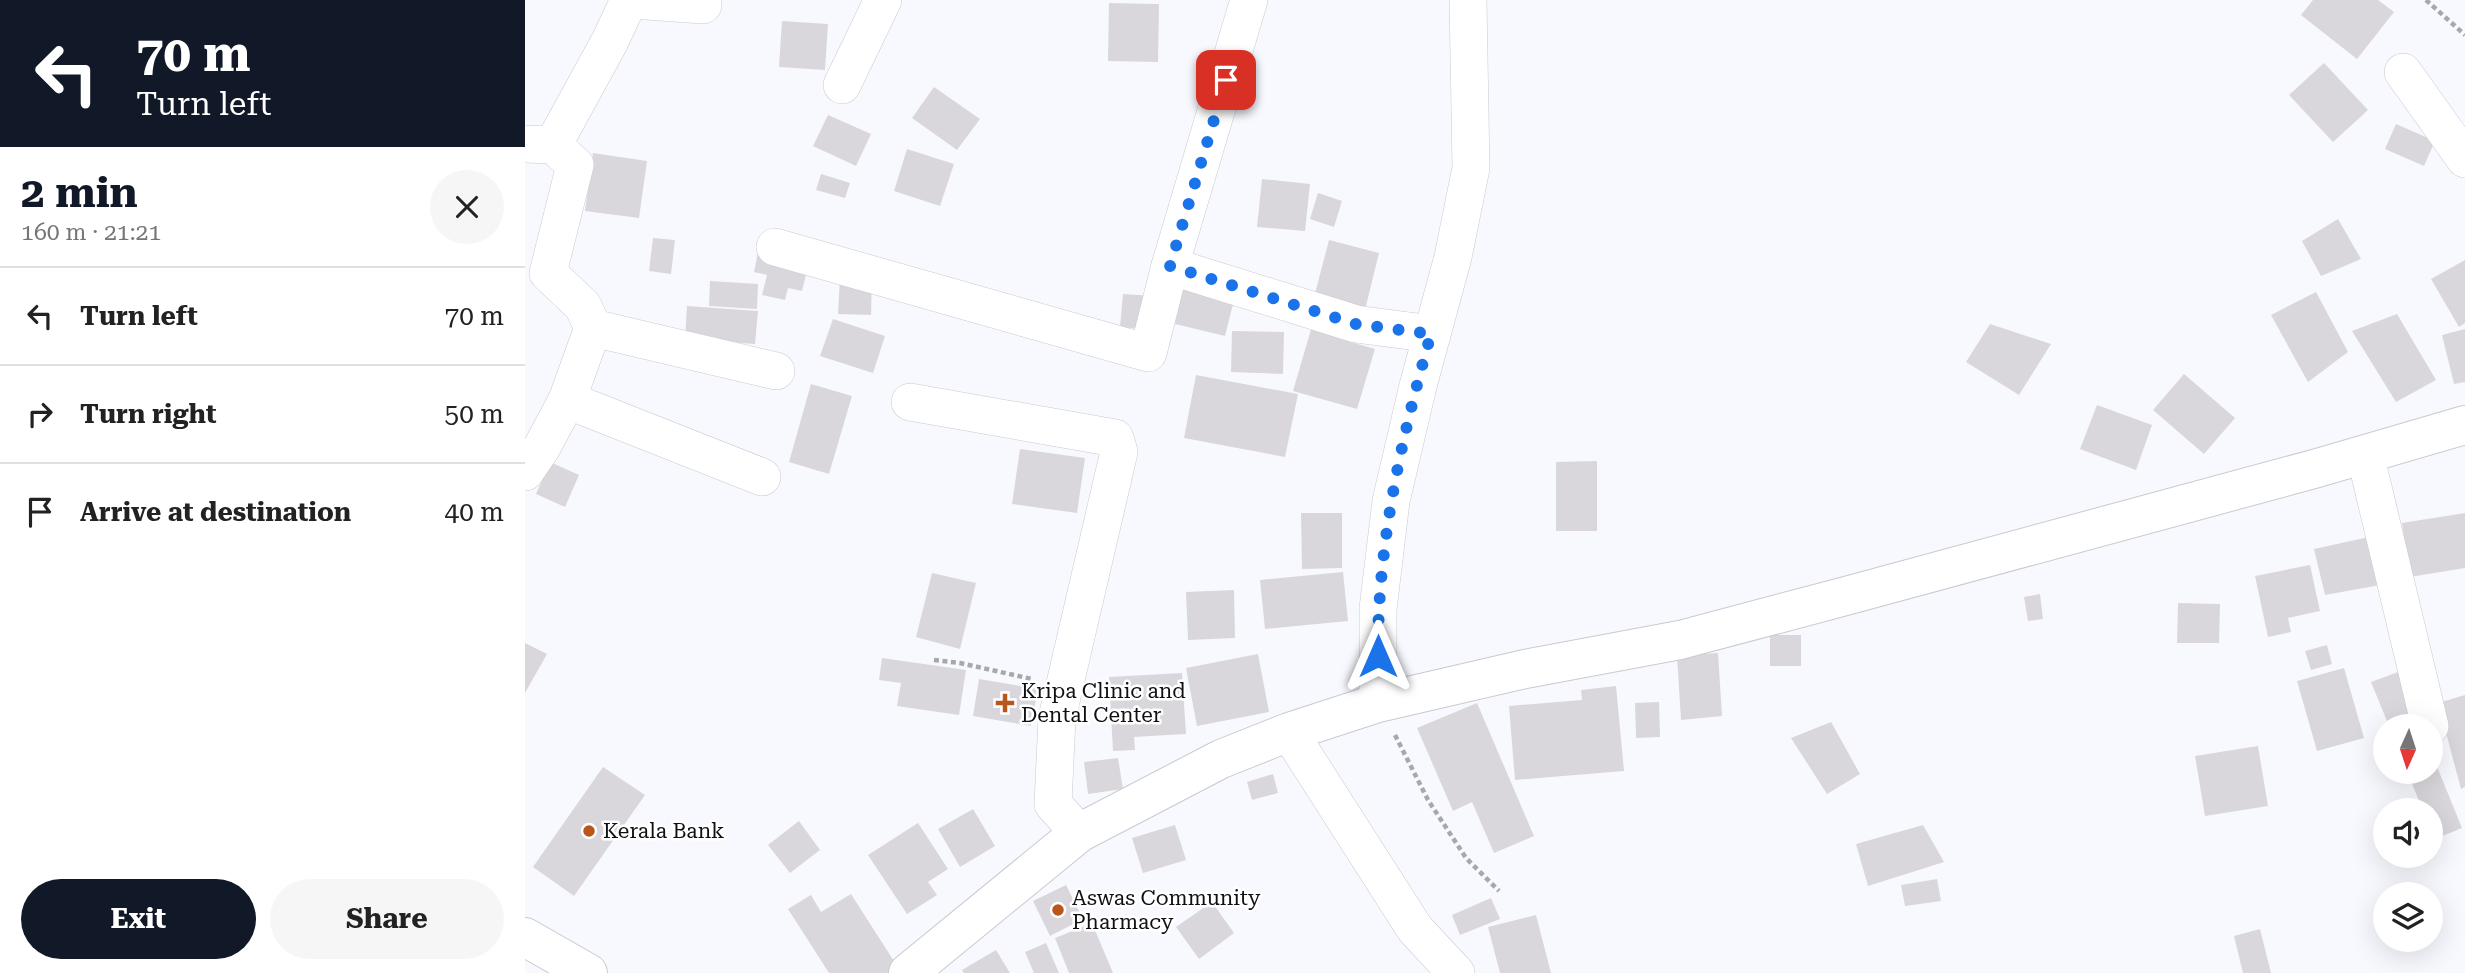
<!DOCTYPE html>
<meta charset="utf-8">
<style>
:root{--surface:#fff;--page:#f6f6f6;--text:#222;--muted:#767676;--line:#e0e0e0;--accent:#111827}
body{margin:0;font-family:"Roboto Serif",serif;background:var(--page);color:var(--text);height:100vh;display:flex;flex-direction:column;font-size:26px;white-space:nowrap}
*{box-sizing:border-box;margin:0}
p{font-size:23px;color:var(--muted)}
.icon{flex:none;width:38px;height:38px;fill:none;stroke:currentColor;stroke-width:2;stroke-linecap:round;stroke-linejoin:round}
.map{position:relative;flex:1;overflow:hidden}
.drawer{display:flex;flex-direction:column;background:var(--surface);width:525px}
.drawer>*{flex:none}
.top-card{background:#111827;color:#fff;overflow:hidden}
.needle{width:46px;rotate:183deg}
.controls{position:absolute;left:1848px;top:714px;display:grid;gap:14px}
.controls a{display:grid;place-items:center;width:70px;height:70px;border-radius:50%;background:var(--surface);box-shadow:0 7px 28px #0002;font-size:35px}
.pin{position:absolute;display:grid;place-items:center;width:60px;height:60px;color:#fff;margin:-30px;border-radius:14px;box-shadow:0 4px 10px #0006}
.me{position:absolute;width:77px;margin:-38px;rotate:0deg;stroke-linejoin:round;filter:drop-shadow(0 0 5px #0008)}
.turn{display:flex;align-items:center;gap:24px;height:147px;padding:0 21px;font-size:32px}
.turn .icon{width:91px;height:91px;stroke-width:2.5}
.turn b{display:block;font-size:49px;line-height:60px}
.round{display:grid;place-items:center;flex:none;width:74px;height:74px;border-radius:37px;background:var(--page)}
.headline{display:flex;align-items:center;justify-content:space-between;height:119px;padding:0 21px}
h1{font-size:42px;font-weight:700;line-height:52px;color:var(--accent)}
.primary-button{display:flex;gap:14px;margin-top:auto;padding:14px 21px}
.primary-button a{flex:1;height:80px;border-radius:42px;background:var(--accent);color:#fff;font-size:28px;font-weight:700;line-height:80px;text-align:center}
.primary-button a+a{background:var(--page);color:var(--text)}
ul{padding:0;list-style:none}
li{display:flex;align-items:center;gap:21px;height:98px;padding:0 21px;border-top:2px solid var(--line)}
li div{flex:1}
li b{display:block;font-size:26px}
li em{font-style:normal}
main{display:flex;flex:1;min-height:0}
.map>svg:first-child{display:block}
.building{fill:#d9d7dc}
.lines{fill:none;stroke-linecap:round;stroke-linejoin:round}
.minor-casing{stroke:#c9cacf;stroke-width:38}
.secondary-casing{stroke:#c9cacf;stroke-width:40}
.path{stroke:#a7a8ac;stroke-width:4.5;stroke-dasharray:5 3.5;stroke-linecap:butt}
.minor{stroke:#fff;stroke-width:37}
.secondary{stroke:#fff;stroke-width:38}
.route{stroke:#1a73e8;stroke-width:12;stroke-dasharray:0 21.6}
.poi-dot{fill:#b9561e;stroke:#fff;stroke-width:2.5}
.labels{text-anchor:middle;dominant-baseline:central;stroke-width:5;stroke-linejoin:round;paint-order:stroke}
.poi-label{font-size:21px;fill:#101012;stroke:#fff;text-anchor:start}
</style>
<main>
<section class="drawer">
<div class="top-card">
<div class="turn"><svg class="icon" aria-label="left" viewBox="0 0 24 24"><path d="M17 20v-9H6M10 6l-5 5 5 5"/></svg><div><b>70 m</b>Turn left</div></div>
</div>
<div class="headline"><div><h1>2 min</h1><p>160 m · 21:21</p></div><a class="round"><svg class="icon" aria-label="close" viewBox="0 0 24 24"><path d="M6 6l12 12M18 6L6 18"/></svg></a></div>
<ul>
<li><svg class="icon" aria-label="left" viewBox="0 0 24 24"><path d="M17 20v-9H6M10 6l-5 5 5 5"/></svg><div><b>Turn left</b></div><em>70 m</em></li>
<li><svg class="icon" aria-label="right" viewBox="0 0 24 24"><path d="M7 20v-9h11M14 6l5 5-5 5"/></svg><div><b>Turn right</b></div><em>50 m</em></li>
<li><svg class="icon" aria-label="arrive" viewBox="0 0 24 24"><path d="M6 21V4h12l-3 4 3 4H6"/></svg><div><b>Arrive at destination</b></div><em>40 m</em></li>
</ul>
<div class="primary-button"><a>Exit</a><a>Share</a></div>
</section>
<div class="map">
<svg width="1940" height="973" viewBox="0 0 1940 973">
<rect width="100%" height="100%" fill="#f8f9ff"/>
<g class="building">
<path d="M1788 0H1853L1869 12 1832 59 1776 15Z"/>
<path d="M584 3 634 4 633 62 583 61Z"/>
<path d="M257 21 303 24 300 70 254 67Z"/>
<path d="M1799 63 1843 110 1808 142 1764 95Z"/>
<path d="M409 87 455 119 432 150 387 118Z"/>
<path d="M303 115 346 134 331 166 288 146Z"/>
<path d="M1871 124 1910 141 1899 166 1860 149Z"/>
<path d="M382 149 429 164 415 206 369 191Z"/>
<path d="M68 153 122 161 114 218 60 211Z"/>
<path d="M296 174 325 183 320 198 291 190Z"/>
<path d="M737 179 785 184 780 231 732 227Z"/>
<path d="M793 193 817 201 809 227 785 219Z"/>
<path d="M1813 219 1836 259 1796 276 1777 241Z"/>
<path d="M128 238 150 240 146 274 124 271Z"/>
<path d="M804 240 854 253 838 318 787 305Z"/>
<path d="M233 252 284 263 277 291 263 288 260 300 237 295 242 275 229 272Z"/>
<path d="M1940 260V323L1934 327 1906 279Z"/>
<path d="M315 276 347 277 346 315 313 314Z"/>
<path d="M660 280 711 292 700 336 650 324Z"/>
<path d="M185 281 233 284 232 309 184 306Z"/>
<path d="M1791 292 1823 352 1783 382 1746 315Z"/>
<path d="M598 294 629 296 626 330 595 327Z"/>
<path d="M162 306 233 311 230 344 160 339Z"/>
<path d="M1872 314 1911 380 1871 402 1827 331Z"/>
<path d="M308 319 360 336 348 373 295 356Z"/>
<path d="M789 319 815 326 812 338 850 349 832 409 768 391Z"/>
<path d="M1465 324 1526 344 1494 395 1441 362Z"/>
<path d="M1940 329V382L1929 384 1917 335Z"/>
<path d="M707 331 759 332 758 374 706 372Z"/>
<path d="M1659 374 1710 418 1679 454 1628 410Z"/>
<path d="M671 375 773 394 760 457 659 438Z"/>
<path d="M286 384 327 396 304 474 264 462Z"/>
<path d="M1572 405 1627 425 1611 470 1555 449Z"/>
<path d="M495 449 560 458 552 513 487 504Z"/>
<path d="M1072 461V531H1031V462Z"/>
<path d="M25 462 54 475 40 507 11 494Z"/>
<path d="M776 513H817V568L777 569Z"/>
<path d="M1940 513V568L1885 577 1877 523Z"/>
<path d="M1853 535 1861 584 1800 595 1789 549Z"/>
<path d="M1785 565 1795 611 1763 618 1766 632 1743 637 1730 576Z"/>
<path d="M818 572 823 621 740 629 735 580Z"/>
<path d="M407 573 451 583 435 649 391 637Z"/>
<path d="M709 590 710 638 663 640 661 592Z"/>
<path d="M1515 594 1518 619 1503 621 1499 597Z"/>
<path d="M1653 603 1695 604 1694 643H1652Z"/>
<rect x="1245" y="635" width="31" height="31"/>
<path d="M0 643 22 654 0 693Z"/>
<path d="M1802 645 1807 664 1786 670 1780 651Z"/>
<path d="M1193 653 1197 716 1156 720 1152 656Z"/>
<path d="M733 654 744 712 672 726 661 668Z"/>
<path d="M357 658 441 670 434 715 372 706 376 683 354 680Z"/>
<path d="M1819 668 1839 738 1792 751 1772 681Z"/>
<path d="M1873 672 1895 726H1864L1846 682Z"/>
<path d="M657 673 661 734 609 737 610 750 588 751 584 677Z"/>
<path d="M454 679 513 689 506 726 448 716Z"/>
<path d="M1091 686 1099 771 990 780 984 706 1057 700 1056 690Z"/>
<path d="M1940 695V787L1936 789 1913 703Z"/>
<path d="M1134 702 1135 737 1111 738 1110 703Z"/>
<path d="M952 703 1009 836 969 853 947 802 928 811 892 728Z"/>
<path d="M1306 722 1335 774 1302 794 1266 738Z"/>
<path d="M1733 746 1743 806 1680 816 1670 756Z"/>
<path d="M1906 752 1937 828 1910 839 1906 829V810H1898L1882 772H1906Z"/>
<path d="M593 758 598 789 563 794 559 762Z"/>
<path d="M78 767 120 795 49 896 8 867Z"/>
<path d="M748 774 753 793 727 800 722 782Z"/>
<path d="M448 809 470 846 435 867 413 829Z"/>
<path d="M274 821 295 850 265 873 243 845Z"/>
<path d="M393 823 423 869 403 882 412 895 382 914 343 855Z"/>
<path d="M650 825 661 860 618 873 607 838Z"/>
<path d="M1398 825 1419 862 1343 886 1331 844Z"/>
<path d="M1412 879 1416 901 1380 906 1376 885Z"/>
<path d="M541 885 558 919 525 936 508 901Z"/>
<path d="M326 894 374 969 368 973H304L263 909 286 895 296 912Z"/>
<path d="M966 898 975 919 935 935 927 915Z"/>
<path d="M687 902 709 933 674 959 651 927Z"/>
<path d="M1011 915 1026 973H975L963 927Z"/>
<path d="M567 923 588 973H544L530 938Z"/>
<path d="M1735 929 1746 973H1718L1709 936Z"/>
<path d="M521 943 534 973H509L500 952Z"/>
<path d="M471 950 485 973H439L437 970Z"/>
</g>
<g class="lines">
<g class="minor-casing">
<g id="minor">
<path d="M107 0 178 5"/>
<path d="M1878 72 1940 159"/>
<path d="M317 85 358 0"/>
<path d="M0 144 28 145 50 165 23 273 58 306 68 328 42 400 17 447 0 472"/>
<path d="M28 145 85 41 104 0"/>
<path d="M250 247 623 353 645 266 724 0"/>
<path d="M645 266 831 324 907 334"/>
<path d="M68 328 251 371"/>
<path d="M42 400 237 477"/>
<path d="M385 402 590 438 594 452 532 718 528 804 554 833"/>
<path d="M1840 454 1905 726"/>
<path d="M853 703V609L866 501 893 386 928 257 946 168 943 0"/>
<path d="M764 732 890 929 931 973"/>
</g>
</g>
<g class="secondary-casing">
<g id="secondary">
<path d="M0 937 63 973"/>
<path d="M383 973 554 833 696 759 764 732 853 703 1000 669 1155 640 1317 597 1789 469 1940 425"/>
</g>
</g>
<g class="path">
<path d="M1901 0 1940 35"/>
<path d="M409 660 435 663 507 679"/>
<path d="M870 735 903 800 941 858 974 891"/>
</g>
<use href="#minor" class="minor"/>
<use href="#secondary" class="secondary"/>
</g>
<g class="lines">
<path class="route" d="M701 80 645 266 831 324 906 334C876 439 852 547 853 656"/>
</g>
<g class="poi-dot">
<path d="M476.5 692.5h7v7h7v7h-7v7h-7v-7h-7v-7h7z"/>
<circle cx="64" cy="831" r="7"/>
<circle cx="533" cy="910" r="7"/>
</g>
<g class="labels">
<g class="poi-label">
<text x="496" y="691">Kripa Clinic and<tspan x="496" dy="24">Dental Center</tspan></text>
<text x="78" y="831">Kerala Bank</text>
<text x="547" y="898">Aswas Community<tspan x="547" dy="24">Pharmacy</tspan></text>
</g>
</g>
</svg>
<div class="controls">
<a><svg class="needle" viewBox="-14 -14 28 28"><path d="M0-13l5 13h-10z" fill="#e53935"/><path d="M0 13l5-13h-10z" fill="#767676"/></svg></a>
<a><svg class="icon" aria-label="sound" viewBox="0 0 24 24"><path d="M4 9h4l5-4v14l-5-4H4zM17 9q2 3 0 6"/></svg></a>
<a><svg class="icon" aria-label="layers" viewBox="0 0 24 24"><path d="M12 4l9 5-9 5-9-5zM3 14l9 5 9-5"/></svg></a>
</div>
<div class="pin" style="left:701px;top:80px;background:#d93025"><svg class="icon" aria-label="arrive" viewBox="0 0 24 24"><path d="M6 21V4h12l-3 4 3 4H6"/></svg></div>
<svg class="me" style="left:853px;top:656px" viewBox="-20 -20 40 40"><path d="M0-17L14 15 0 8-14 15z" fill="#1a73e8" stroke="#fff" stroke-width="4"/></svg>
</div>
</main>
